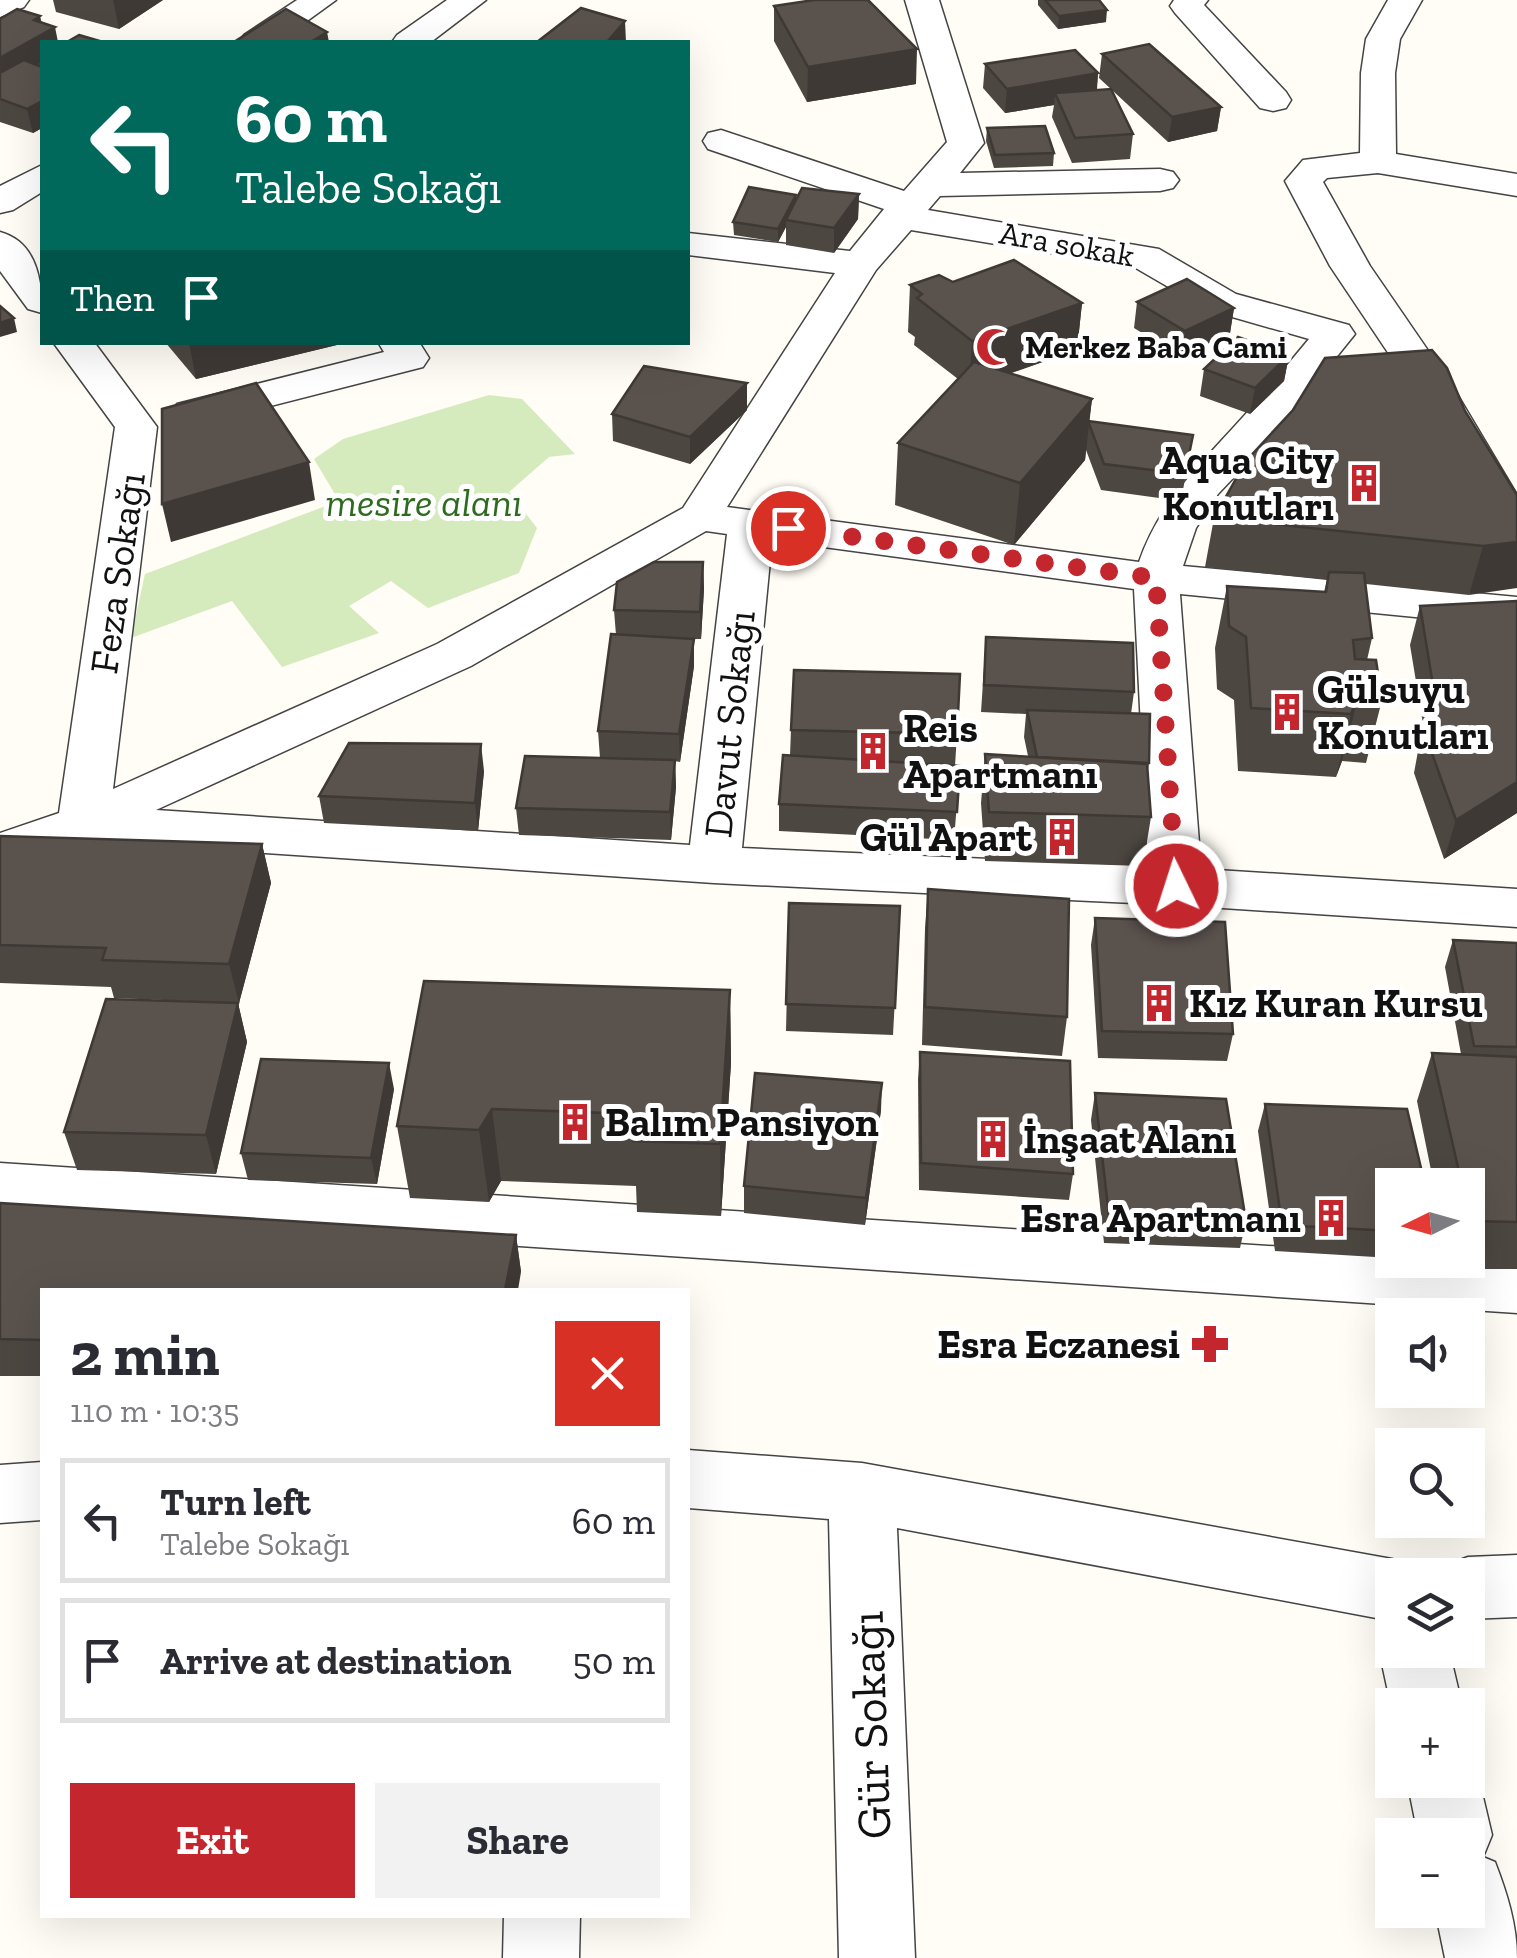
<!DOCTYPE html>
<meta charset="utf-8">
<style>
:root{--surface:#fff;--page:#f2f2f3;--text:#2b2b33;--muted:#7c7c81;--line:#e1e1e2;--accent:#c4262e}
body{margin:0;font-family:"Zilla Slab",serif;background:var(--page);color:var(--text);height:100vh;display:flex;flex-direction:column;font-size:38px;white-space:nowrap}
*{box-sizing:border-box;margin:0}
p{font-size:32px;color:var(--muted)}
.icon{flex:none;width:55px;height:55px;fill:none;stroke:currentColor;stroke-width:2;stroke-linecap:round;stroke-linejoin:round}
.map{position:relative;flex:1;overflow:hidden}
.details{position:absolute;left:40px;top:1288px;width:650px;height:630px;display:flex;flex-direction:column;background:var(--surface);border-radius:0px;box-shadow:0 10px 40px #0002}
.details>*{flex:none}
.top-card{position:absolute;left:40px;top:40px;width:650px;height:305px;border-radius:0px;box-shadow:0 10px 40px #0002;background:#00695c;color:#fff;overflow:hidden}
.needle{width:65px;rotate:265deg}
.buttons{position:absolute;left:1375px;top:1168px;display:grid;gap:20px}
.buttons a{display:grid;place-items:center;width:110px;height:110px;border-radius:0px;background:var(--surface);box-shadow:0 10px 40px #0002;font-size:50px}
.pin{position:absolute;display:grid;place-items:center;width:85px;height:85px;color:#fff;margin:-42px;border:5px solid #fff;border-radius:50%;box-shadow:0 2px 10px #0007}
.me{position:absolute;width:110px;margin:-55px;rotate:356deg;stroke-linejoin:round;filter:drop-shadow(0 0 8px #0008)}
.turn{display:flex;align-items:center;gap:35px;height:210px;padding:0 30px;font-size:45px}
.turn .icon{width:130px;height:130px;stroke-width:2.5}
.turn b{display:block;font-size:70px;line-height:85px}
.then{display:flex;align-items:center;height:95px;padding:0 30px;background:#0003;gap:20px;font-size:38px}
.round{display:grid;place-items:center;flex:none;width:105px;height:105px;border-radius:0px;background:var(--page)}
.headline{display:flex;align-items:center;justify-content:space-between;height:170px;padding:0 30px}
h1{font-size:60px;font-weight:700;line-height:75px}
.button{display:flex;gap:20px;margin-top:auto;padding:20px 30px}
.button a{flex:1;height:115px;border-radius:0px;background:var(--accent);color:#fff;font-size:40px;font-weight:700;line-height:115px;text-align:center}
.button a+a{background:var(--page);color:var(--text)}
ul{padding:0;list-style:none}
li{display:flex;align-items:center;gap:30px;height:125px;margin:0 20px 15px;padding:0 10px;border:5px solid var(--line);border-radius:0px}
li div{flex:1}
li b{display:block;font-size:38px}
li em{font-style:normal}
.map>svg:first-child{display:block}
.green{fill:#d5ebbd}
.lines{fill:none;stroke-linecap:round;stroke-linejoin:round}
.minor-casing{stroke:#444;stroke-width:3}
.minor{fill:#fff;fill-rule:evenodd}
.wall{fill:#4d4742}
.shaded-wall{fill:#3f3936}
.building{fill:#5a524d;stroke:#3f3936;stroke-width:2.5}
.route{stroke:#c4262e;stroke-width:18;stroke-dasharray:0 32.4}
.labels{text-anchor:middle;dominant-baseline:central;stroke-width:10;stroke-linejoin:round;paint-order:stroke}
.far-street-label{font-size:32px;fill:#111;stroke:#fff}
.far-poi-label{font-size:32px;font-weight:bold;fill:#111;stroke:#fff;text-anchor:start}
.poi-label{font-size:40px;font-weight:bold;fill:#111;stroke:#fff;text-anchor:start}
.park-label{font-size:40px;font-style:italic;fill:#2f6b1f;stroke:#fff}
.street-label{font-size:40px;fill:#111;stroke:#fff}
.near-street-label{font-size:48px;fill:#111;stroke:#fff}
</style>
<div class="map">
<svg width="1517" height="1958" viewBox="0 0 1517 1958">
<rect width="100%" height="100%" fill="#fffdf5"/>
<path class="green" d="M489 395 522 399 575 454 549 457 509 492 537 528 519 573 428 608 391 581 349 606 379 633 282 667 232 601 131 638 145 574 339 501 314 459 343 439Z"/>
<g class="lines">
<g class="minor-casing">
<g id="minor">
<path d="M0 0H29L24 7 0 17Z"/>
<path d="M297 0H336L278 42H239L244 35Z"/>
<path d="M447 0H486L431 42H392L397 35Z"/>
<path d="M905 0H939L984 143 960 173 1160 169 1173 172 1179 180 1173 188 1160 191 940 196 928 210 1159 249 1236 294 1349 325 1355 334 1272 437 1218 494 1196 528 1183 566 1517 597V627L1180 594 1201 869 1517 889V927L1176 905 714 883 86 841 0 870V833L59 813 115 427 53 342H94L157 427 113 789 437 644 683 508 835 273 688 255V233L850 251 884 209 708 149 703 141 708 133 721 130 904 191 947 142ZM911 230 1134 267 1208 310 1309 339C1287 365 1266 392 1243 417 1201 464 1160 501 1139 562L727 507 876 270ZM706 531 727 534 690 845 156 810 471 666ZM772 540 1134 589 1148 866 742 848Z"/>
<path d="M1174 0H1208L1204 5 1286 92 1291 100 1286 108 1273 111 1260 108 1175 13 1170 6Z"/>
<path d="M1388 0H1422L1400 39 1395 73 1396 154 1517 174V196L1378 173 1327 178 1323 182 1370 266 1451 384 1517 495V547L1501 543 1494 533 1409 384 1330 266 1285 181 1303 160 1360 153 1361 73 1366 39Z"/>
<path d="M42 165V192L13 210 0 213V186Z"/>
<path d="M0 232C37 242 42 281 42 313L28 309 0 271Z"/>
<path d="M378 342H419L429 358 423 367 192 426 177 422 171 413 177 404 384 352Z"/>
<path d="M0 1163 1392 1254V1260L1517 1263V1313L0 1211Z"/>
<path d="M688 1450 862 1463 1392 1559 1416 1568 1419 1575H1392V1621L897 1528 915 1958H839L829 1519 688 1508Z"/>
<path d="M42 1462V1520L0 1523V1465Z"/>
<path d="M1517 1555V1617L1468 1619V1575H1440L1444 1566 1468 1557Z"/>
<path d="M1392 1626V1650H1449L1462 1705H1392V1710L1379 1650Z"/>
<path d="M1468 1755 1479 1780 1492 1835 1483 1857 1495 1862C1507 1893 1517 1925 1517 1958H1445L1435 1910H1468V1835H1418L1407 1780H1468Z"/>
<path d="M504 1915H580L579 1958H503Z"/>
</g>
</g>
<use href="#minor" class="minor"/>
</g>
<g class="wall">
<path d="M53 0H163L119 29 56 12Z"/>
<path d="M1038 0H1099L1106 22 1058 29 1038 5Z"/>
<path d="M774 6 916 84 807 102 774 41Z"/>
<path d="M40 16 42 42V128L33 133 0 122V19Z"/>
<path d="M1102 54 1221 107 1217 131 1168 142 1099 78Z"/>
<path d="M985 64 1098 73 1097 90 1133 134 1130 159 1072 163 1052 117 1054 105 1005 113 983 88Z"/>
<path d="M987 128 1054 153 1053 166 994 168 986 141Z"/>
<path d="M859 194 858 219 834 253 786 245V227L778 242 734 235 733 222 796 200Z"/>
<path d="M953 282 1082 303 1077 350 1010 373 1092 399 1089 422 1193 435 1181 501 1101 490 1086 450 1085 460 1014 545 895 505 898 443 958 379 914 345 915 337 908 332 910 285Z"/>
<path d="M1137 302 1234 308 1230 333 1181 357 1134 328Z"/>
<path d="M165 342H341V344L196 379Z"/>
<path d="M1289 355 1284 381 1250 414 1200 396 1204 369Z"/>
<path d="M747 383V410L690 464 613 441 612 414Z"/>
<path d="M1465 411 1517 495 1469 595 1366 584 1372 638 1367 660 1382 700 1366 763 1342 761 1336 777 1238 771 1234 700 1217 689 1215 648 1227 586 1324 592 1327 580 1205 567 1214 518Z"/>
<path d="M703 562 704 589 701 639H694V666L680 762 675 761 676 787 671 840 519 835 516 808 600 758 598 731 616 635 614 610Z"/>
<path d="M1517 601V813L1444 859 1414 773 1423 724 1410 645 1420 606Z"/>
<path d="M986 637 1134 692 1131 714 1149 763 1148 770 1151 817 1143 866 985 861 981 803 985 754 1028 756 1024 737 1026 714 981 712Z"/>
<path d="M791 730 957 734 955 766H960L954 840 779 831V804L790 755Z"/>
<path d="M484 771 478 831 324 823 319 796Z"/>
<path d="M0 836 262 844 271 883 239 1003 114 998 111 987 0 983Z"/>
<path d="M928 889 1067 1017 1062 1056 922 1045 925 928Z"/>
<path d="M789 903 900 906 893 1035 786 1031Z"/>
<path d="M1095 918 1233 1034 1227 1061 1098 1058 1091 945Z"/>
<path d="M1453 940 1517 943V1269H1452L1450 1260H1468V1185H1434L1417 1101 1432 1053 1461 1054 1445 967Z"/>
<path d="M730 990 731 1063 721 1216 637 1212 636 1186 501 1181 489 1202 410 1198 397 1126Z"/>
<path d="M238 1003 247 1042 216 1174 77 1170 64 1132Z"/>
<path d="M920 1052 1073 1174 1069 1200 919 1190 918 1079Z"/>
<path d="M394 1089 377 1184 248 1180 241 1153Z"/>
<path d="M1095 1093 1246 1221 1240 1248 1104 1243 1091 1120Z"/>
<path d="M1265 1104 1392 1185V1258L1275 1251 1258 1131Z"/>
<path d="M881 1110 865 1225 744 1213V1186Z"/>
<path d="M0 1203 516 1235 521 1272 42 1290V1376H0Z"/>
</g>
<g class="shaded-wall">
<path d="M113 0H163L119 29Z"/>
<path d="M1107 10 1106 22 1058 29 1059 16Z"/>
<path d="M40 16 44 33 55 27 58 42H42V60L40 59 41 62 0 86V58L34 20Z"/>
<path d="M625 21 626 42H607Z"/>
<path d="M327 32 329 42H311Z"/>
<path d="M917 49 916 84 807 102 808 67Z"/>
<path d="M1098 73 1096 97 1055 93 1054 105 1005 113 1007 89Z"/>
<path d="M42 101V128L33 133 27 109Z"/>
<path d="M1221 107 1217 131 1168 142 1172 117Z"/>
<path d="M859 194 858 219 834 253V228Z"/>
<path d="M796 195V208L786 220V227L778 242V229Z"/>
<path d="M1082 303 1077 350 969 388 972 341Z"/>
<path d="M1234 308 1230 333 1181 357 1185 331Z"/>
<path d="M14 318 17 332 0 337V323Z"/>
<path d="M189 342H341V344L196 379Z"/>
<path d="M1289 355 1284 381 1250 414 1255 388Z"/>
<path d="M747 383V410L690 464V437Z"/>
<path d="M1092 399 1085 460 1014 545 1020 483Z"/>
<path d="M309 462 315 500 171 542 162 504Z"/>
<path d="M1517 542V588L1469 595 1483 546Z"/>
<path d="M703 562 704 589 701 639 700 612Z"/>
<path d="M694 639V666L680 762 679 734Z"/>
<path d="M1358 698 1342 761 1336 777 1351 714Z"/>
<path d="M481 744 484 771 478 831 475 803Z"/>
<path d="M675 760 676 787 671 840 670 812Z"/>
<path d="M1517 782V813L1444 859 1456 820Z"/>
<path d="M262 844 271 883 239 1003 229 964Z"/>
<path d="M730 990 731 1063 721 1216 720 1144Z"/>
<path d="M238 1003 247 1042 216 1174 206 1135Z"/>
<path d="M389 1063 394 1089 377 1184 371 1158Z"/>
<path d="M882 1083 881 1110 865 1225 866 1198Z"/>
<path d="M492 1109 501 1181 489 1202 479 1130Z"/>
<path d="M516 1235 521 1272 518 1290H505Z"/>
</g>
<g class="building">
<path d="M814 0H868L917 49 808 67 774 6Z"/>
<path d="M1045 0H1099L1107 10 1059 16Z"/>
<path d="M581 8 625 21 607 42H537Z"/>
<path d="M17 9 40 16 34 20 55 27 0 58V19Z"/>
<path d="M286 9 327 32 311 42H234Z"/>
<path d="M79 35 103 42H67Z"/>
<path d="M1149 44 1221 107 1172 117 1102 54Z"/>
<path d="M1075 50 1098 73 1007 89 985 64Z"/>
<path d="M24 60 42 67V101L27 109 0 99V73Z"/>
<path d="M1111 89 1133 134 1075 138 1055 93Z"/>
<path d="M1045 126 1054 153 995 155 987 128Z"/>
<path d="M749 187 796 195 778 229 733 222Z"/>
<path d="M802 188 859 194 834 228 786 220Z"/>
<path d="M1014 260 1082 303 972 341 917 298 922 294 910 285 939 275 953 282Z"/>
<path d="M1187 279 1234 308 1185 331 1137 302Z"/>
<path d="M0 306 14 318 0 323Z"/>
<path d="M1238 337 1289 355 1255 388 1204 369Z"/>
<path d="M1432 350 1447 368 1465 411 1517 495V542L1483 546 1214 518 1246 461 1293 410 1325 358Z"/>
<path d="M974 362 1092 399 1020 483 898 443Z"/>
<path d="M644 366 747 383 690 437 612 414Z"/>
<path d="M256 383 309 462 162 504V409Z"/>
<path d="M1088 421 1193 435 1185 474 1104 464Z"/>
<path d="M654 562H703L700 612 614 610 617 582Z"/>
<path d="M1329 572 1364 573 1372 638 1353 640 1355 659 1376 660 1382 700 1358 698 1351 714 1251 708 1246 637 1229 626 1227 586 1326 592Z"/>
<path d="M1517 601V782L1456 820 1425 734 1433 685 1420 606Z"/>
<path d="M611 634 694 639 679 734 598 731Z"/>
<path d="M986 637 1133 643 1134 692 984 685Z"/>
<path d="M794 670 960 674 957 734 791 730Z"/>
<path d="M1027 710 1150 714 1149 763 1037 757Z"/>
<path d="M349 743 481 744 475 803 319 796Z"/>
<path d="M985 754 1147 764 1151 817 989 812Z"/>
<path d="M783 755 960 766 957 812 779 804Z"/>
<path d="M525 756 675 760 670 812 516 808Z"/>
<path d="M0 836 262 844 229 964 102 960 106 948 0 945Z"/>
<path d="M928 889 1069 899 1067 1017 925 1007Z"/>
<path d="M789 903 900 906 895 1008 786 1004Z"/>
<path d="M1095 918 1225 922 1233 1034 1102 1031Z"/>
<path d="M1453 940 1517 943V1047L1474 1046Z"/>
<path d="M424 981 730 990 720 1144 633 1141 636 1114 492 1109 479 1130 397 1126Z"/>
<path d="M106 999 238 1003 206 1135 64 1132Z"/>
<path d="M920 1052 1070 1061 1073 1174 921 1163Z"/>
<path d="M1432 1053 1517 1057V1222L1470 1221 1468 1212V1185H1462Z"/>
<path d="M261 1059 389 1063 371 1158 241 1153Z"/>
<path d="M755 1073 882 1083 866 1198 744 1186Z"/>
<path d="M1095 1093 1226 1099 1246 1221 1109 1216Z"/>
<path d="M1265 1104 1407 1109 1425 1185H1392V1231L1282 1225Z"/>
<path d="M0 1203 516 1235 505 1290H42V1340L0 1339Z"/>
</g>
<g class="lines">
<path class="route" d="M788 528 1156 578 1176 886"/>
</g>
<defs>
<g id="mosque-bare" transform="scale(3)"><path d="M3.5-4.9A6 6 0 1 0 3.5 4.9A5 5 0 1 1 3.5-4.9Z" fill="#c4262e" stroke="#fff" stroke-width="2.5" paint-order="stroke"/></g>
<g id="building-bare" transform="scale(3)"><path d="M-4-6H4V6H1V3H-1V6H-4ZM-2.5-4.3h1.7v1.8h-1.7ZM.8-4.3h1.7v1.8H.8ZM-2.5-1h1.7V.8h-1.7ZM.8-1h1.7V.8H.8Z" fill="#c4262e" stroke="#fff" stroke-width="2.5" paint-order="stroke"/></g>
<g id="pharmacy-bare" transform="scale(3)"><path d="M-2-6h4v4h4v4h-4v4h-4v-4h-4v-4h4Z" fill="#c4262e" stroke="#fff" stroke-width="2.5" paint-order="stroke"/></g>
</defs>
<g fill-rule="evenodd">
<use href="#mosque-bare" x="995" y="347"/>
<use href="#building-bare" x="1364" y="483"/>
<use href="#building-bare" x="1287" y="712"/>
<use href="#building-bare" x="873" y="751"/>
<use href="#building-bare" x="1062" y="837"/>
<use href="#building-bare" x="1159" y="1003"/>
<use href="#building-bare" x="575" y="1122"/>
<use href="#building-bare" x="993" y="1139"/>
<use href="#building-bare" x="1331" y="1218"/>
<use href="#pharmacy-bare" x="1210" y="1344"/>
</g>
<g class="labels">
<g class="far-street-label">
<text transform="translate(1067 244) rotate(10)">Ara sokak</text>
</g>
<g class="far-poi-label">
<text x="1025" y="347">Merkez Baba Cami</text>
</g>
<g class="poi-label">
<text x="1334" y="460" text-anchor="end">Aqua City<tspan x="1334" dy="46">Konutları</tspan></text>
<text x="1317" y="689">Gülsuyu<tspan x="1317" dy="46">Konutları</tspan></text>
<text x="903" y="728">Reis<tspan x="903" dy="46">Apartmanı</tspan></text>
<text x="1032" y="837" text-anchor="end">Gül Apart</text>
<text x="1189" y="1003">Kız Kuran Kursu</text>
<text x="605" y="1122">Balım Pansiyon</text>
<text x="1023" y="1139">İnşaat Alanı</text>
<text x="1301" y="1218" text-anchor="end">Esra Apartmanı</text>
<text x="1180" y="1344" text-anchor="end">Esra Eczanesi</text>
</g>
<g class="park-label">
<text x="424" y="502">mesire alanı</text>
</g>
<g class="street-label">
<text transform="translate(117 573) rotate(-82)">Feza Sokağı</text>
<text transform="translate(729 724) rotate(-84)">Davut Sokağı</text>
</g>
<g class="near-street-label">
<text transform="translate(870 1725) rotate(-92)">Gür Sokağı</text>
</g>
</g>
</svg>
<div class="buttons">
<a><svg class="needle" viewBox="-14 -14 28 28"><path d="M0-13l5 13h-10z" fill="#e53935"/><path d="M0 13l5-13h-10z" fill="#7c7c81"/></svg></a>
<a><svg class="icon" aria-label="sound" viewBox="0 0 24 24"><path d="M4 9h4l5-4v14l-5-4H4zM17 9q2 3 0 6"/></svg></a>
<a><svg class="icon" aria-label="search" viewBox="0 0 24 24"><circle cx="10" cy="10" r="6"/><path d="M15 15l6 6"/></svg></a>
<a><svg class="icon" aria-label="layers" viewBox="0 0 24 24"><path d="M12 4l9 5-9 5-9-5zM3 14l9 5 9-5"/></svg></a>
<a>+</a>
<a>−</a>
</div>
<div class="pin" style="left:788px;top:528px;background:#d93025"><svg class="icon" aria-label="arrive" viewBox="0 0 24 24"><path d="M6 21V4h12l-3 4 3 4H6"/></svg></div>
<svg class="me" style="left:1176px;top:886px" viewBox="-20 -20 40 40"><circle r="17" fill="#c4262e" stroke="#fff" stroke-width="3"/><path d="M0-11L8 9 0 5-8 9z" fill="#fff"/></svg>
<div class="top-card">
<div class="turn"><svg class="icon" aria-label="left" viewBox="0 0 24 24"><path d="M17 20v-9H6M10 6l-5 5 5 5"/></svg><div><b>60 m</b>Talebe Sokağı</div></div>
<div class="then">Then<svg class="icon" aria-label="arrive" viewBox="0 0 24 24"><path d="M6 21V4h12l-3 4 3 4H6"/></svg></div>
</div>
<section class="details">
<div class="headline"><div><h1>2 min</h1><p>110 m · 10:35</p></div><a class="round" style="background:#d93025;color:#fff"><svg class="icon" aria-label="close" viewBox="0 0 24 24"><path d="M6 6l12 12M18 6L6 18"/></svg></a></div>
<ul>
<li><svg class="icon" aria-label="left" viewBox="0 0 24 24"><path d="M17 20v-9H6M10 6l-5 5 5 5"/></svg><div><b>Turn left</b><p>Talebe Sokağı</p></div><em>60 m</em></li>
<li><svg class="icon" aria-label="arrive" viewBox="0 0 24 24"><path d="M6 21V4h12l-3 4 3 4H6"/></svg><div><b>Arrive at destination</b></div><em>50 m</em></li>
</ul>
<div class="button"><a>Exit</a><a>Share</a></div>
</section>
</div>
